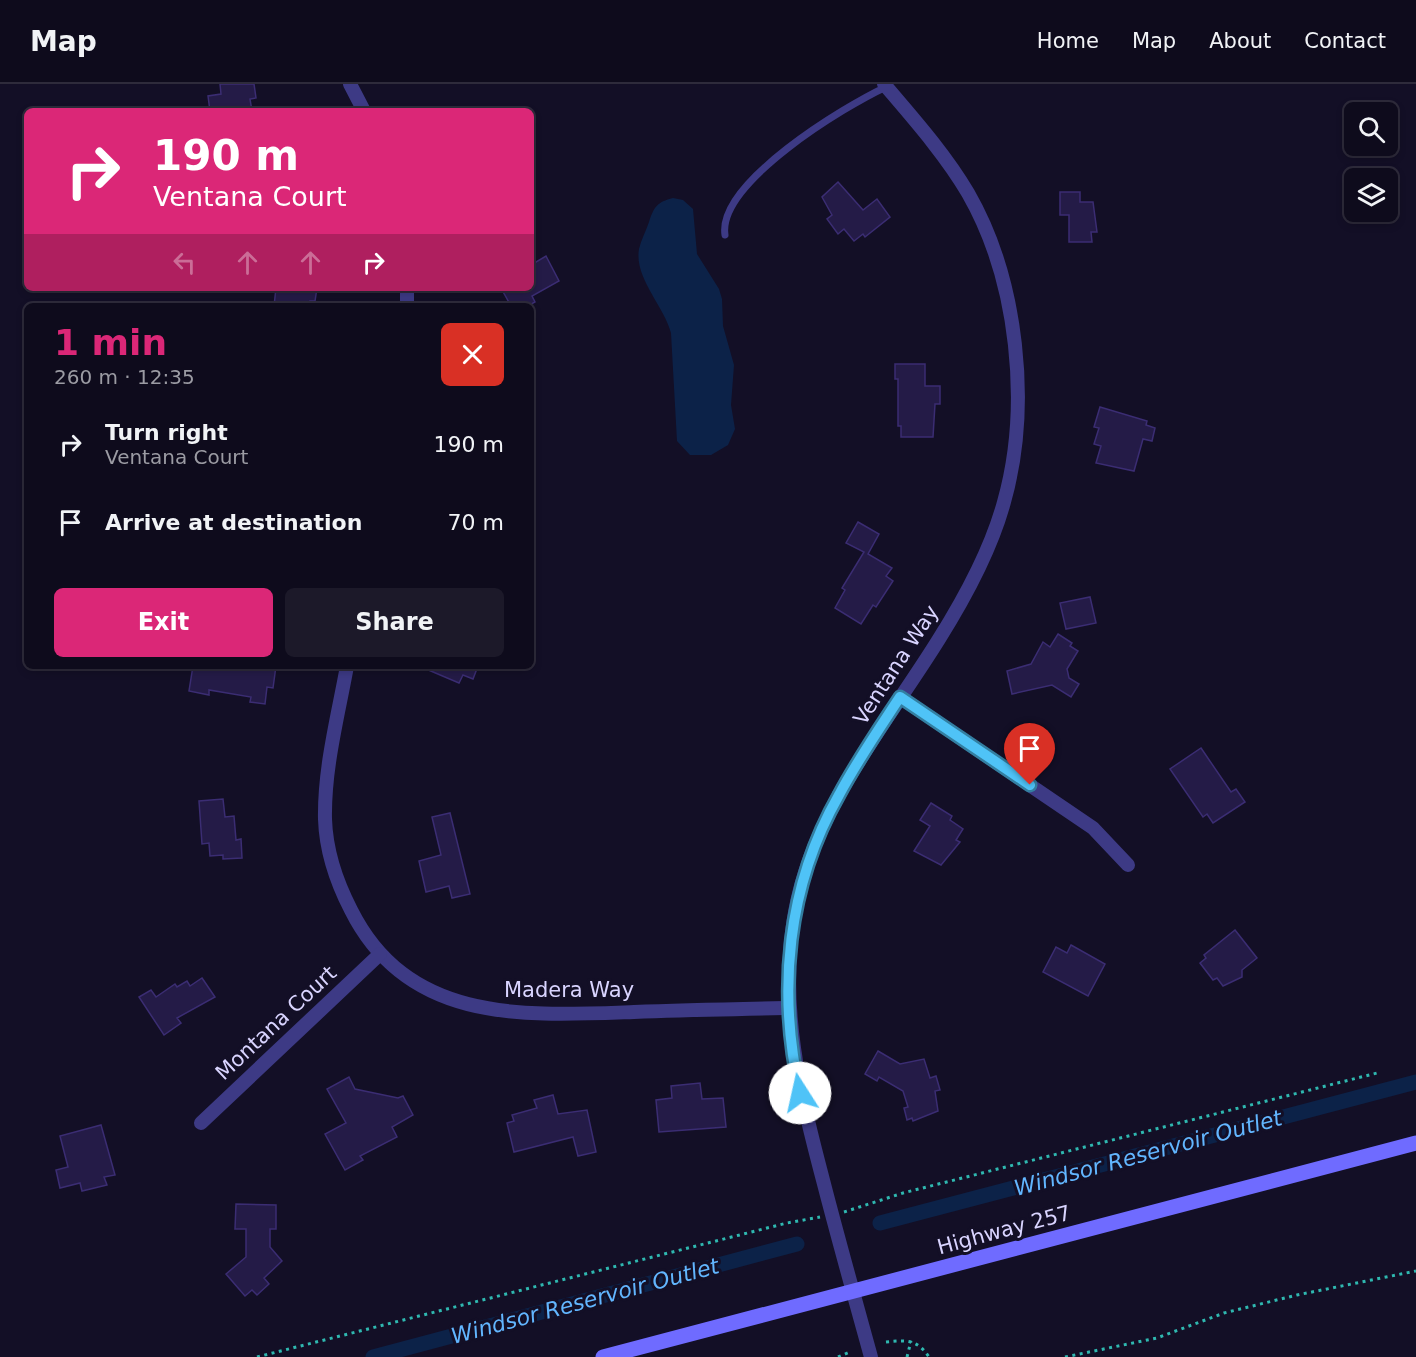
<!DOCTYPE html>
<meta charset="utf-8">
<style>
:root{--surface:#0e0b1c;--page:#1c1929;--text:#f1f3f6;--muted:#9b9ba3;--line:#2e2b3b;--accent:#db2777}
body{margin:0;font-family:"DejaVu Sans",sans-serif;background:var(--page);color:var(--text);height:100vh;display:flex;flex-direction:column;font-size:22px;white-space:nowrap}
*{box-sizing:border-box;margin:0}
p{font-size:20px;color:var(--muted)}
.icon{flex:none;width:33px;height:33px;fill:none;stroke:currentColor;stroke-width:2;stroke-linecap:round;stroke-linejoin:round}
.map{position:relative;flex:1;overflow:hidden}
.drawer{position:absolute;left:24px;top:219px;width:510px;height:366px;display:flex;flex-direction:column;background:var(--surface);border-radius:9px;box-shadow:0 3px 9px #0003,0 0 0 2px var(--line)}
.drawer>*{flex:none}
.hud{position:absolute;left:24px;top:24px;width:510px;height:183px;border-radius:9px;box-shadow:0 3px 9px #0003,0 0 0 2px var(--line);background:#db2777;color:#fff;overflow:hidden}
.tools{position:absolute;left:1344px;top:18px;display:grid;gap:12px}
.tools a{display:grid;place-items:center;width:54px;height:54px;border-radius:9px;background:var(--surface);box-shadow:0 3px 9px #0003,0 0 0 2px var(--line);font-size:30px}
.pin{position:absolute;display:grid;place-items:center;width:51px;height:51px;color:#fff;margin:-62px -26px;border-radius:50% 50% 50% 0;rotate:-45deg;box-shadow:0 0 6px #0007}
.pin .icon{rotate:45deg}
.me{position:absolute;width:66px;margin:-33px;rotate:350deg;stroke-linejoin:round;filter:drop-shadow(0 0 4px #0008)}
.turn{display:flex;align-items:center;gap:21px;height:126px;padding:0 30px;font-size:27px}
.turn .icon{width:78px;height:78px;stroke-width:2.5}
.turn b{display:block;font-size:42px;line-height:51px}
.lanes{display:flex;align-items:center;height:57px;padding:0 30px;background:#0003;justify-content:center;gap:30px;direction:ltr}
.lanes .off{opacity:.35}
.round{display:grid;place-items:center;flex:none;width:63px;height:63px;border-radius:9px;background:var(--page)}
.headline{display:flex;align-items:center;justify-content:space-between;height:102px;padding:0 30px}
h1{font-size:36px;font-weight:700;line-height:45px;color:var(--accent)}
.action{display:flex;gap:12px;margin-top:auto;padding:12px 30px}
.action a{flex:1;height:69px;border-radius:9px;background:var(--accent);color:#fff;font-size:24px;font-weight:700;line-height:69px;text-align:center}
.action a+a{background:var(--page);color:var(--text)}
ul{padding:0;list-style:none}
li{display:flex;align-items:center;gap:18px;height:78px;padding:0 30px}
li div{flex:1}
li b{display:block;font-size:22px}
li em{font-style:normal}
header{display:flex;align-items:center;gap:36px;box-sizing:border-box;height:84px;padding:0 30px;background:var(--surface);border-bottom:2px solid var(--line)}
header strong{font-size:28px}
nav{display:flex;gap:33px;margin-inline-start:auto;font-size:21px}
.map>svg:first-child{display:block}
.water{fill:#0c2248}
.lines{fill:none;stroke-linecap:round;stroke-linejoin:round}
.canal{stroke:#0c2248;stroke-width:15}
.building{fill:#241b47;stroke:#3b2d73;stroke-width:1.5}
.path{stroke:#2fb8b0;stroke-width:3;stroke-dasharray:3 4.5;stroke-linecap:butt}
.lane{stroke:#3d3a85;stroke-width:7}
.street{stroke:#3d3a85;stroke-width:14}
.secondary{stroke:#6f6bff;stroke-width:15}
.route-casing{stroke:#337fa1;stroke-width:15}
.route{stroke:#4fc3f7;stroke-width:10}
.labels{text-anchor:middle;dominant-baseline:central;stroke-width:6;stroke-linejoin:round;paint-order:stroke}
.street-label{font-size:21px;fill:#d9d4ff;stroke:#130f26}
.water-label{font-size:22px;font-style:italic;fill:#62b6ff;stroke:#130f26}
</style>
<header>
<strong>Map</strong>
<nav><a>Home</a><a>Map</a><a>About</a><a>Contact</a></nav>
</header>
<div class="map">
<svg width="1416" height="1273" viewBox="0 0 1416 1273">
<rect width="100%" height="100%" fill="#130f26"/>
<path class="water" d="M673 114 683 116 693 125 697 170 719 205 722 215 723 242 734 281 731 321 735 345 728 361 711 371H690L677 357 671 249C664 222 634 194 639 165 641 156 646 147 649 138 654 123 657 118 673 114Z"/>
<g class="lines">
<g class="canal">
<path d="M880 1139 1416 998"/>
<path d="M373 1273 797 1160"/>
</g>
</g>
<g class="building">
<path d="M220 0H254L256 14 250 15 252 27H210L208 12 221 10Z"/>
<path d="M838 98 863 126 877 115 890 133 865 153 863 150 854 157 844 145 838 150 827 135 832 131 822 113Z"/>
<path d="M1060 108H1080V118H1093L1097 148H1091L1092 158H1069V131H1060Z"/>
<path d="M546 172 559 197 532 212 535 218 528 222H511L501 204H531V181Z"/>
<path d="M276 204H317L315 217H310L309 222H274Z"/>
<path d="M895 280H925V302H940V320H935L933 353H901V342H898V295H895Z"/>
<path d="M1100 323 1147 337 1146 341 1155 344 1152 357 1143 355 1134 387 1096 379 1101 362 1094 360 1099 344 1094 343Z"/>
<path d="M858 438 879 450 868 470 892 484 886 492 893 497 876 523 873 521 861 540 835 524 845 506 842 504 864 468 846 459Z"/>
<path d="M1090 513 1096 539 1066 545 1060 519Z"/>
<path d="M1058 550 1072 559 1070 562 1078 567 1067 585 1069 594 1079 600 1071 613 1052 601 1012 610 1007 587 1031 580 1043 558 1050 563Z"/>
<path d="M193 582H276L273 604 267 603 265 620 250 618 251 613 209 606V611L189 607Z"/>
<path d="M419 582H478L473 595 463 591 459 599Z"/>
<path d="M1201 664 1231 708 1236 705 1245 718 1213 739 1207 730 1203 733 1170 685Z"/>
<path d="M223 715 225 733 234 732 236 756 241 755 242 774 223 775V771L210 772 209 759 202 760 199 717Z"/>
<path d="M931 719 952 732 950 736 963 745 956 756 960 758 941 781 914 767 930 742 920 736Z"/>
<path d="M450 729 470 810 452 814 449 802 426 808 419 777 441 771 432 733Z"/>
<path d="M1235 846 1257 874 1242 886V893L1223 902 1217 894 1213 896 1200 879 1206 874 1204 871Z"/>
<path d="M1071 861 1105 880 1088 912 1043 888 1056 863 1067 869Z"/>
<path d="M202 894 215 913 177 934 181 939 164 951 139 913 151 906 156 913 175 900 177 903 187 897 190 902Z"/>
<path d="M878 967 900 980 924 975 930 994 936 992 940 1006 935 1007 938 1027 913 1037 912 1034 907 1036 904 1024 908 1023 903 1007 879 993 877 997 865 990Z"/>
<path d="M349 993 355 1005 398 1014 403 1012 413 1031 392 1043 397 1053 360 1072 363 1076 345 1086 325 1050 346 1039 327 1005Z"/>
<path d="M700 999 702 1015 723 1014 726 1043 659 1048 656 1016 672 1014 671 1002Z"/>
<path d="M553 1011 558 1030 587 1026 596 1068 578 1072 573 1053 514 1068 507 1039 514 1037 512 1031 537 1024 534 1016Z"/>
<path d="M101 1041 115 1091 104 1093 107 1101 82 1107 80 1099 60 1104 56 1086 68 1083 60 1052Z"/>
<path d="M236 1120 276 1121V1145H270V1163L282 1177 264 1194 269 1200 257 1211 252 1206 245 1212 226 1190 246 1173V1145H235Z"/>
</g>
<g class="lines">
<g class="path">
<path d="M844 1128 903 1109 1377 989"/>
<path d="M886 1258C906 1256 917 1255 929 1273"/>
<path d="M257 1273 787 1139 820 1133"/>
<path d="M838 1273 850 1268"/>
<path d="M907 1273 911 1257"/>
<path d="M1065 1273 1157 1254 1224 1229 1297 1211 1416 1187"/>
</g>
<path class="lane" d="M725 151C717 99 845 22 886 3"/>
<g class="street">
<path d="M350 0 364 27"/>
<path d="M407 222V204"/>
<path d="M347 582C338 632 324 684 325 735 326 767 336 797 351 826 408 940 524 932 634 928 685 926 737 925 788 924"/>
<path d="M900 613 1093 744 1128 781"/>
<path d="M201 1039 380 870"/>
<path d="M871 1273C855 1215 839 1158 824 1100 800 1009 778 921 795 828 814 724 885 642 939 555 966 512 991 466 1004 418 1031 322 1018 196 968 109 945 70 913 34 884 0"/>
</g>
<path class="secondary" d="M603 1273 1416 1059"/>
</g>
<g class="lines">
<g class="route-casing">
<path id="route" d="M800 1009C777 907 787 802 839 711 857 677 879 645 900 613L1030 701"/>
</g>
<use href="#route" class="route"/>
</g>
<g class="labels">
<g class="street-label">
<text transform="translate(896 581) rotate(-57)">Ventana Way</text>
<text x="569" y="906">Madera Way</text>
<text transform="translate(276 939) rotate(-43)">Montana Court</text>
<text transform="translate(1004 1146) rotate(-15)">Highway 257</text>
</g>
<g class="water-label">
<text transform="translate(1148 1069) rotate(-15)">Windsor Reservoir Outlet</text>
<text transform="translate(585 1217) rotate(-15)">Windsor Reservoir Outlet</text>
</g>
</g>
</svg>
<div class="tools">
<a><svg class="icon" aria-label="search" viewBox="0 0 24 24"><circle cx="10" cy="10" r="6"/><path d="M15 15l6 6"/></svg></a>
<a><svg class="icon" aria-label="layers" viewBox="0 0 24 24"><path d="M12 4l9 5-9 5-9-5zM3 14l9 5 9-5"/></svg></a>
</div>
<div class="pin" style="left:1030px;top:701px;background:#d93025"><svg class="icon" aria-label="arrive" viewBox="0 0 24 24"><path d="M6 21V4h12l-3 4 3 4H6"/></svg></div>
<svg class="me" style="left:800px;top:1009px" viewBox="-20 -20 40 40"><circle r="19" fill="#fff"/><path d="M0-13L10 11 0 6-10 11z" fill="#4fc3f7"/></svg>
<div class="hud">
<div class="turn"><svg class="icon" aria-label="right" viewBox="0 0 24 24"><path d="M7 20v-9h11M14 6l5 5-5 5"/></svg><div><b>190 m</b>Ventana Court</div></div>
<div class="lanes"><svg class="icon off" aria-label="left" viewBox="0 0 24 24"><path d="M17 20v-9H6M10 6l-5 5 5 5"/></svg><svg class="icon off" aria-label="ahead" viewBox="0 0 24 24"><path d="M12 20V5M6 11l6-6 6 6"/></svg><svg class="icon off" aria-label="ahead" viewBox="0 0 24 24"><path d="M12 20V5M6 11l6-6 6 6"/></svg><svg class="icon" aria-label="right" viewBox="0 0 24 24"><path d="M7 20v-9h11M14 6l5 5-5 5"/></svg></div>
</div>
<section class="drawer">
<div class="headline"><div><h1>1 min</h1><p>260 m · 12:35</p></div><a class="round" style="background:#d93025;color:#fff"><svg class="icon" aria-label="close" viewBox="0 0 24 24"><path d="M6 6l12 12M18 6L6 18"/></svg></a></div>
<ul>
<li><svg class="icon" aria-label="right" viewBox="0 0 24 24"><path d="M7 20v-9h11M14 6l5 5-5 5"/></svg><div><b>Turn right</b><p>Ventana Court</p></div><em>190 m</em></li>
<li><svg class="icon" aria-label="arrive" viewBox="0 0 24 24"><path d="M6 21V4h12l-3 4 3 4H6"/></svg><div><b>Arrive at destination</b></div><em>70 m</em></li>
</ul>
<div class="action"><a>Exit</a><a>Share</a></div>
</section>
</div>
